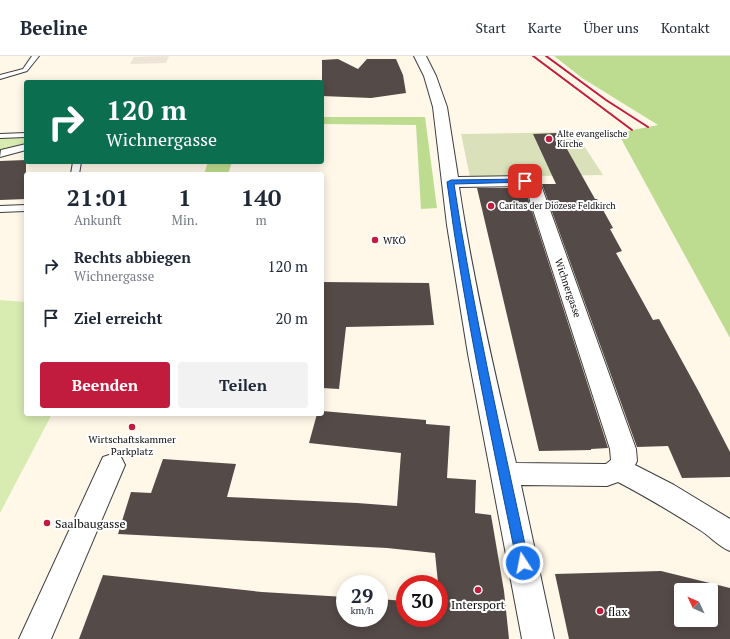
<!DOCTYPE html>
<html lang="de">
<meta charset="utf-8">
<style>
:root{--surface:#fff;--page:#f2f2f3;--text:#1f2937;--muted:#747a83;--line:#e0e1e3;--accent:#c11c3e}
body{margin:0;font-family:"PT Serif",serif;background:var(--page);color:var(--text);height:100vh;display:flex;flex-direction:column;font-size:15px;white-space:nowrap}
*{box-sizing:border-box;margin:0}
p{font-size:13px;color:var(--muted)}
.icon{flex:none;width:22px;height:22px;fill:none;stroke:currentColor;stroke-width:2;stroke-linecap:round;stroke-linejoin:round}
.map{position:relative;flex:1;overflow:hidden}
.sheet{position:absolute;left:24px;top:116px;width:300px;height:244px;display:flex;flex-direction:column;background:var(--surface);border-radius:4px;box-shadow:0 2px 10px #0003}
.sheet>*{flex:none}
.guide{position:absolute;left:24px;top:24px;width:300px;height:84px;border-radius:4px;box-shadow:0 2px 10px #0003;background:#0b6e4f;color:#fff;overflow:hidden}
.needle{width:26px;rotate:314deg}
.buttons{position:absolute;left:674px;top:527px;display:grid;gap:8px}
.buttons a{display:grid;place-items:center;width:44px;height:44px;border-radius:4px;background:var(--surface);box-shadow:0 2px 10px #0003;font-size:20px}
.speed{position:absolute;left:336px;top:519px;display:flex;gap:8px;font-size:20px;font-weight:700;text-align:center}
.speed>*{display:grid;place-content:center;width:52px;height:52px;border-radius:50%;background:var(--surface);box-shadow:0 2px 10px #0003;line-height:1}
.speed small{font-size:10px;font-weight:400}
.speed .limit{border:6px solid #d22;background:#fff;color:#111}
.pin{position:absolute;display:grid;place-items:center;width:34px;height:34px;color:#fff;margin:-17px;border-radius:8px;box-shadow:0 2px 6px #0006}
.me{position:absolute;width:44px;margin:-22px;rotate:349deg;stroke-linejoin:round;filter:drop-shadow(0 0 3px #0008)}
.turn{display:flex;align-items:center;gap:14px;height:84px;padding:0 16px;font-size:18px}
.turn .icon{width:52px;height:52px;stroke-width:2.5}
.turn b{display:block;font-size:28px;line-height:34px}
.eta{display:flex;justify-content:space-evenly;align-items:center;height:68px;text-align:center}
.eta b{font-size:24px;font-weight:800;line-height:28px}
.action{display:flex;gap:8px;margin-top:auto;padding:8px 16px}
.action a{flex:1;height:46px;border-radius:4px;background:var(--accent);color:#fff;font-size:16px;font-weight:800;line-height:46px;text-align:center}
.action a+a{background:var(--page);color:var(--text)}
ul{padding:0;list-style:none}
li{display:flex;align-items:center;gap:12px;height:52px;padding:0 16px}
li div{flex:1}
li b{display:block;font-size:15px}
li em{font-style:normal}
header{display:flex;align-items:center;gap:24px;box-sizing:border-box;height:56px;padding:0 20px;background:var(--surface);border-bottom:1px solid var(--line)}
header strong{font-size:19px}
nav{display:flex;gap:22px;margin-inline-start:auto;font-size:14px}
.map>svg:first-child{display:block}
.green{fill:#d8ebb1}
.forest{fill:#bedc8f}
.cemetery{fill:#dae1ba}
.plaza{fill:#eee5d8}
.building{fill:#544a47;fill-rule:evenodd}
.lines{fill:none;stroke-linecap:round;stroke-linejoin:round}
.service-casing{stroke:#3e3e3e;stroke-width:2}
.minor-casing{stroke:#3e3e3e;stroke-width:2}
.service{fill:#fff;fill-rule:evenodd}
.minor{fill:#fff;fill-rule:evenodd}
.rail{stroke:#c11c3e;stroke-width:2}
.route{fill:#1a73e8;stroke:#114b97}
.poi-dot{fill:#c11c3e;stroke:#fff;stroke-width:1.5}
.labels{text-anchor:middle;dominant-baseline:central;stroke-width:4;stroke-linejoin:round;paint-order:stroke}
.far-poi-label{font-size:9px;fill:#0b0b0b;stroke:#fff;text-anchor:start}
.poi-label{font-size:10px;fill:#0b0b0b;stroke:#fff;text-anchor:start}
.street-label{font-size:10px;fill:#0b0b0b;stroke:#fff}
.near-poi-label{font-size:12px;fill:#0b0b0b;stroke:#fff;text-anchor:start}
</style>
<header>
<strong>Beeline</strong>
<nav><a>Start</a><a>Karte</a><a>Über uns</a><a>Kontakt</a></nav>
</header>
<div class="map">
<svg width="730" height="583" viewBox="0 0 730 583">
<rect width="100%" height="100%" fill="#fff7e8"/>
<g class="green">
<path d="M26 81V88L0 94V82Z"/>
<path d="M0 244 26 246V358H52L0 457Z"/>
</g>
<g class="forest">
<path d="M554 0H730V282L618 77 658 69 582 22Z"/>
<path d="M322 61H425L437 152 421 153 416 69 322 68Z"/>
<path d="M208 106H232L228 118H204Z"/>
</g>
<path class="cemetery" d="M575 76 603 119 470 121 461 78Z"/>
<path class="plaza" d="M169 0 166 7 130 8 134 1Z"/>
<g class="building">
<path d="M338 3 358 13 367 3H396L403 19 406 37 371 42 322 40V4Z"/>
<path d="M558 77 595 143H597L613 172 610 173 622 195 616 197 653 264 659 263 699 336 730 396V421L682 422 668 390 637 391 542 128H556L533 78Z"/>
<path d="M26 104V143L0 144V105Z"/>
<path d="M477 132H522L525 133 608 392 591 393V394L539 395Z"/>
<path d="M322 226 429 227 434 269 346 271 339 333 322 332Z"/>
<path d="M322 355 426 364V368L450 370 447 422 476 424 475 457 491 459 504 535 509 583H79L103 519 262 536 345 541V562H379V543L405 545V562H439V547H440L435 497 387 492 118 478 131 436 151 437 163 403 236 408 227 441 357 447 397 450 401 397 309 387 317 358H322Z"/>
<path d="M661 515 730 532V583H569L555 518ZM681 534H711V564H681Z"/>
</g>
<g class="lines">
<g class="service-casing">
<g id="service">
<path d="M32 0H39L27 15 0 23V19L23 13Z"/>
<path d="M26 77V81L0 82V78Z"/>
<path d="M26 88V94L0 101 1 94Z"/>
<path d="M73 106H81L79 118H71Z"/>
<path d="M26 149V155L0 156V150Z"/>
</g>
</g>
<g class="minor-casing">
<g id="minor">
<path d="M414 0H426L436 20 447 51 458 121 525 120 539 125 541 129 636 393 637 405 635 409 674 429 730 463V495C718 490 711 481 700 474 673 457 647 441 618 426L607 430 521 429 554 583H522L468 298 447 169 433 51 424 20ZM522 130 526 132 610 393 611 404 606 408 516 407C494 316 473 224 459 131Z"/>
<path d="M112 398 121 401 125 409 51 583H19L103 401Z"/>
</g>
</g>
<use href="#service" class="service"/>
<use href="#minor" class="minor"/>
<g class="rail">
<path d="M533 0 632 74"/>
<path d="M546 0 606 44 648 71"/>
</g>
</g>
<path class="route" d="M525 123H527V126L454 128C473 255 502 381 529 507L527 511 523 513 518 511 517 507C491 380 464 254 447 126L451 124Z"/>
<g class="poi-dot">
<circle cx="549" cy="83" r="4"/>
<circle cx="491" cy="150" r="4"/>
<circle cx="375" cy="184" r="4"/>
<circle cx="132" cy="371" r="4"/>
<circle cx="47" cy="467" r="4"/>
<circle cx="478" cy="534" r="4"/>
<circle cx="600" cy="555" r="4"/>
</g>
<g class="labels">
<g class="far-poi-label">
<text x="557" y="78">Alte evangelische<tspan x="557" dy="10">Kirche</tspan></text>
<text x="499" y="150">Caritas der Diözese Feldkirch</text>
</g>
<g class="poi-label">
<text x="383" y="184">WKÖ</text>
<text x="132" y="383" text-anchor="middle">Wirtschaftskammer<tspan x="132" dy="12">Parkplatz</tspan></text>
</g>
<g class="street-label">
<text transform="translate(568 232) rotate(71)">Wichnergasse</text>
</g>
<g class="near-poi-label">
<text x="55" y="467">Saalbaugasse</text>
<text x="478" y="548" text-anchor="middle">Intersport</text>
<text x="608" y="555">flax</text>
</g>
</g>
</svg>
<div class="buttons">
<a><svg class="needle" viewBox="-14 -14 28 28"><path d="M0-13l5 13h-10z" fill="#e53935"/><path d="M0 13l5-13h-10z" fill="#747a83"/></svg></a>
</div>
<div class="speed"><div>29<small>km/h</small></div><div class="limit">30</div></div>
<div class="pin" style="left:525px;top:125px;background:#d93025"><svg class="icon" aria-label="arrive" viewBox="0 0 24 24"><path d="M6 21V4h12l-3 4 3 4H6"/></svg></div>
<svg class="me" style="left:523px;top:507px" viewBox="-20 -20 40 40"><circle r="17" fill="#1a73e8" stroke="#fff" stroke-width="3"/><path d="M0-11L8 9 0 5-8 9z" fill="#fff"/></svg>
<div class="guide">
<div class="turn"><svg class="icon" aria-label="right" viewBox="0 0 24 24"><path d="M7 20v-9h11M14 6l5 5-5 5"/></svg><div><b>120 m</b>Wichnergasse</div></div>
</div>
<section class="sheet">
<div class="eta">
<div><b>21:01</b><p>Ankunft</p></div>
<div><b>1</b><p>Min.</p></div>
<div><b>140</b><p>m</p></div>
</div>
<ul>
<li><svg class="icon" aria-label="right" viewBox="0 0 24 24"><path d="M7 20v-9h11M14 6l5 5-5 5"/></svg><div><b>Rechts abbiegen</b><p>Wichnergasse</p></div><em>120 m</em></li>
<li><svg class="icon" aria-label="arrive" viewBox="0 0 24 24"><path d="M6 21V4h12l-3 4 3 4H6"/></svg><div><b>Ziel erreicht</b></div><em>20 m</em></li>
</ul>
<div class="action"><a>Beenden</a><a>Teilen</a></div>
</section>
</div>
